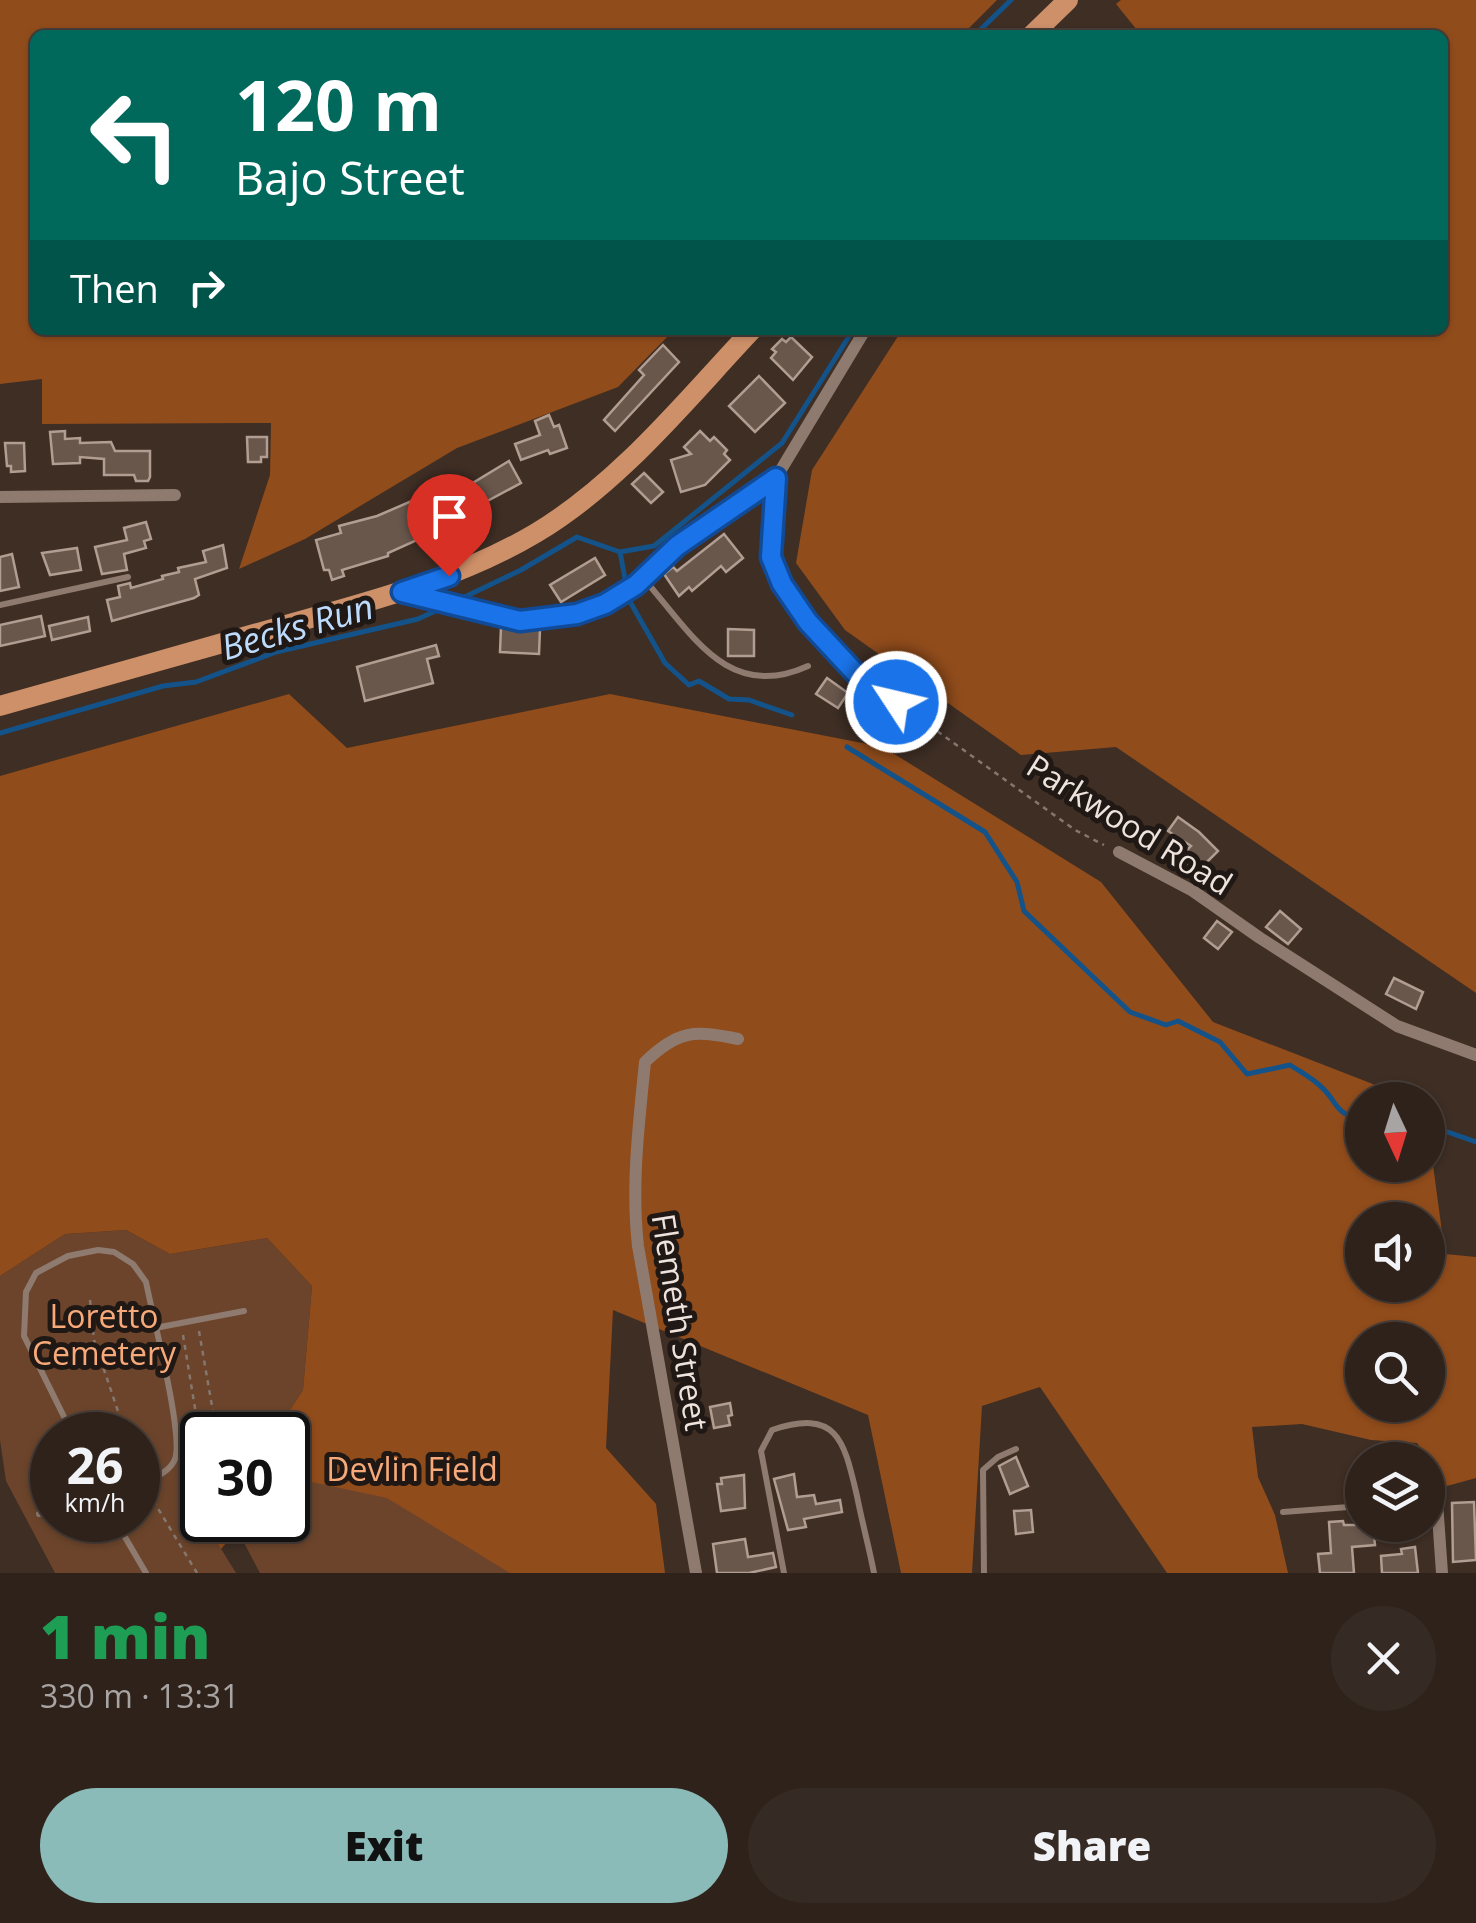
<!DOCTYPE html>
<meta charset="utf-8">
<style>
:root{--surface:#2e221b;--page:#362a24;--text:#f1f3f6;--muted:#a7a4a3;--line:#493f3a;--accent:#8bbbb9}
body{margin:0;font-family:"Open Sans",sans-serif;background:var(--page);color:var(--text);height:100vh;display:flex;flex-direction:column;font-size:38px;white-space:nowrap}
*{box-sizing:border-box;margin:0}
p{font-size:32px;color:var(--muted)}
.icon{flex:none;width:55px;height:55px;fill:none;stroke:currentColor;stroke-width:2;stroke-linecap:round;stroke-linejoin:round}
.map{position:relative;height:1573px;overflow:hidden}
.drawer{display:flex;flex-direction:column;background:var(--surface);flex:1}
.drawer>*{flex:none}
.banner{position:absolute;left:30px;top:30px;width:1418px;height:305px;border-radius:15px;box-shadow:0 2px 8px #0004,0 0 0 2px var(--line);background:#00695c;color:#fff;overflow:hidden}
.needle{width:65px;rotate:176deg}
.controls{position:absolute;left:1345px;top:1082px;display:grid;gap:20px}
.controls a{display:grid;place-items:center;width:100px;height:100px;border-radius:50%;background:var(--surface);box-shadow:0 2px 8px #0004,0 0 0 2px var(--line);font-size:50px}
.speed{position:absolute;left:30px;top:1412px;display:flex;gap:20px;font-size:50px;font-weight:700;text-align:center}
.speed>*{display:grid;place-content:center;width:130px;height:130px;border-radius:50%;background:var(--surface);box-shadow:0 2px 8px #0004,0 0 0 2px var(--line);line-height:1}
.speed small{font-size:25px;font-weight:400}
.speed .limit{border:5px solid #111;border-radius:15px;background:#fff;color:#111}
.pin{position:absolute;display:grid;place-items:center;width:85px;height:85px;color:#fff;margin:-102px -42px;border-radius:50% 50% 50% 0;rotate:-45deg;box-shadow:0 0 10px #0007}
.pin .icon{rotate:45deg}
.me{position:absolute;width:110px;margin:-55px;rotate:305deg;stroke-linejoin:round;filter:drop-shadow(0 0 8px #0008)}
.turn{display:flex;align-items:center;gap:35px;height:210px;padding:0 40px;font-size:45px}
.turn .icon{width:130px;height:130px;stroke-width:2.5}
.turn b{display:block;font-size:70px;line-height:85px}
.then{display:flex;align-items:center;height:95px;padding:0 40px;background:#0003;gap:20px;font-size:38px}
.round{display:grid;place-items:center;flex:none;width:105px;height:105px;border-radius:52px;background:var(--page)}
.head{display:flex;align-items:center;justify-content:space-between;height:170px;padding:0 40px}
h1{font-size:60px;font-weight:800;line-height:75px;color:#1e9e55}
.cta{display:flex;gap:20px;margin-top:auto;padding:20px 40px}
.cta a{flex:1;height:115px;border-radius:60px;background:var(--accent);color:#111;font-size:40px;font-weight:800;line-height:115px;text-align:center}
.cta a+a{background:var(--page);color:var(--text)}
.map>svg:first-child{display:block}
.green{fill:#6b442b;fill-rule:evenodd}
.forest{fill:#914c1b;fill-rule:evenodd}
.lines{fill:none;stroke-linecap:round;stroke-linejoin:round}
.stream{stroke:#13538a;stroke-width:5}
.building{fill:#69574c;stroke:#b19d91;stroke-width:2.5}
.path{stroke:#85776e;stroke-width:2.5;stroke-dasharray:5 5;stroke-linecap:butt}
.service{stroke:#8e7a6f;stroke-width:6}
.minor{stroke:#8e7a6f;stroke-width:12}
.primary{stroke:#ce9069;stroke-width:20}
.route-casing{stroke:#114b97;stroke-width:25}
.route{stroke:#1a73e8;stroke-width:18}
.labels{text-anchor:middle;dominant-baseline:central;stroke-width:10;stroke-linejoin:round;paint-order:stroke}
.street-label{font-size:32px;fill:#eee3dd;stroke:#201814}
.park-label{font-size:32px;fill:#f7a979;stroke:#201814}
.water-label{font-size:35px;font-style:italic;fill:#bddcfd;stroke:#201814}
</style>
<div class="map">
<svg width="1476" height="1573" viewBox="0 0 1476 1573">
<rect width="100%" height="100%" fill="#3e2e24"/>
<path class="green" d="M126 1230 170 1254 267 1238 312 1286 303 1390 288 1413 273 1426 579 1573H260L232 1520H288V1435H202V1469L178 1479 236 1573H55L6 1481 0 1440V1276L65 1234ZM52 1435H138V1520H52Z"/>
<g class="forest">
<path d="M0 0H997L962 35H35V330H674L618 387 457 448 305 539 239 569 270 475 271 423 42 424V379L0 384Z"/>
<path d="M1121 0H1476V993L1116 747 1021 755 845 630 796 563 812 470 902 330H1442V35H1141L1116 4Z"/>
<path d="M289 694 347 748 610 694 883 747 1101 882 1213 1022 1414 1100H1362V1165H1428V1128L1445 1254 1476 1257V1478L1447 1486 1417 1443 1371 1440 1302 1424 1252 1427 1258 1477 1275 1515 1288 1573H1167L1040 1387 982 1406 972 1573H901L868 1415 613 1310 606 1448 656 1504 665 1573H510L387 1498 288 1477V1435H262L288 1413 303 1390 312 1286 267 1238 170 1254 126 1230 65 1234 0 1276V776ZM1362 1220H1428V1285H1362ZM1362 1340H1428V1405H1362Z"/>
<path d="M202 1469V1519L178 1479Z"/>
<path d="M203 1520H246L221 1549Z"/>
</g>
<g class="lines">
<g class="stream">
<path d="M975 35 1011 0"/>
<path d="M620 552 629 600 665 663 689 685 699 681 729 699 749 700 792 715"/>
<path d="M454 602 521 570 577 537 620 552 654 546 782 443 853 330"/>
<path d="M0 733 163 686 196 682 276 652 418 619 444 607"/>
<path d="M847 747 985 832 1017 882 1024 911 1130 1012 1166 1025 1178 1021 1220 1042 1247 1074 1290 1065C1299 1071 1310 1077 1318 1084 1339 1101 1330 1110 1362 1122"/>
<path d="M1428 1125 1476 1142"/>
</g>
</g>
<g class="building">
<path d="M791 337 812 357 793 380 771 358 776 352 772 349 782 339 786 342Z"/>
<path d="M663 345 679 362 615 431 604 420 644 375 639 370Z"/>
<path d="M759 376 785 403 755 432 729 406Z"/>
<path d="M549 415 554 427 559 425 567 448 550 454 548 450 521 460 515 444 540 435 535 421Z"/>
<path d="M65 431V439L80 438V443L111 442 115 451H150V477L148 481H136L134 475H104V459L80 457V463L53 464 50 432Z"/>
<path d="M700 431 710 441 714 437 727 450 724 454 730 460 705 485 681 492 671 460 691 454 684 447Z"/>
<path d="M247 437H267V457H261V462H248Z"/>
<path d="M5 443H24L25 471 11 472V466H7Z"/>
<path d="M509 461 521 483 480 505 472 513 450 522 452 525 432 537 430 534 388 553V556L342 570 344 576 332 580 329 570H324L316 540 341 533 339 526 377 516 458 481 461 490Z"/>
<path d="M644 473 663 492 651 503 632 484Z"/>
<path d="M146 522 151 539 144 541 146 548 124 554 127 570 102 574 95 547 127 540 124 528Z"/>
<path d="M724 534 743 558 726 572 721 566 692 591 689 587 679 596 664 574 673 567 677 571Z"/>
<path d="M223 545 227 568 195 579 199 595 194 598 112 621 107 600 120 597 118 586 130 583 131 588 163 579 162 576 179 572 178 568 206 562 203 551Z"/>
<path d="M77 548 81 570 50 575 42 553Z"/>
<path d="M12 554 19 587 0 591V557Z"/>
<path d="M595 558 605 575 561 602 550 585Z"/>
<path d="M41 616 45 636 0 646V625Z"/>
<path d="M88 617 90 631 52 640 49 626Z"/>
<path d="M501 627 521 631 540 629 539 654 500 652Z"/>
<path d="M728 629 754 630V656H728Z"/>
<path d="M436 645 439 656 427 659 433 683 365 701 357 667Z"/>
<path d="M827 678 848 693 838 708 816 694Z"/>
<path d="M1178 817 1199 832 1218 851 1199 870 1191 862 1187 866 1180 857 1191 846 1168 831Z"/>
<path d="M1280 911 1301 929 1288 944 1266 927Z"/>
<path d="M1217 921 1232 932 1218 949 1204 938Z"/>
<path d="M1394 978 1423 992 1416 1009 1386 994Z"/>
<path d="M730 1403 732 1415 728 1416 730 1425 714 1428 710 1407Z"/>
<path d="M1016 1457 1028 1486 1010 1494 999 1466Z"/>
<path d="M794 1474 797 1497 814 1495 816 1504 840 1500 842 1512 804 1519 806 1527 788 1530 774 1479Z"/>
<path d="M744 1475 745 1508 721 1511 717 1484H722L721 1478Z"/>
<path d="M1474 1502 1476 1560 1453 1562 1452 1503Z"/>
<path d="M1031 1510 1033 1532 1016 1534 1014 1511Z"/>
<path d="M1343 1521 1344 1525H1373L1375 1545 1352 1547 1354 1573H1320L1318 1554 1331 1553 1329 1522Z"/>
<path d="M745 1539 748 1557 773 1553 776 1567 749 1573H717L713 1544Z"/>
<path d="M1415 1547 1418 1573H1382L1381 1556 1402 1554 1401 1549Z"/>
</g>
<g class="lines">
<g class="path">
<path d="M905 708 1075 830 1104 845"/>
<path d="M90 1300 94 1340 126 1435"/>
<path d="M199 1331 217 1435"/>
<path d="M183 1335 202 1451"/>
<path d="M148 1492 197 1573"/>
</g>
<g class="service">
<path d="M643 578C691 632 727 703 808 666"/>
<path d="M0 605 128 577"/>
<path d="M155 1328 244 1311"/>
<path d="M73 1435 24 1336 26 1292 36 1273 68 1256 98 1250 114 1252 133 1264 146 1282C152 1314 184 1435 175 1459 170 1473 149 1480 138 1486"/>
<path d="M1283 1512 1362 1506"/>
<path d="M39 1514 52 1507"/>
<path d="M115 1520 146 1573"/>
<path d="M784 1573 761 1451 772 1430C838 1408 844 1441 857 1496 862 1522 869 1547 874 1573"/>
<path d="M984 1573 983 1470 998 1457 1016 1449"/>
</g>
<g class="minor">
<path d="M776 478 771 557 782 583 808 622 861 679 896 701"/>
<path d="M0 497 175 495"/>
<path d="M404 593 520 621 577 614 605 604 635 585 677 546 776 478 865 330"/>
<path d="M1119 852 1193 891 1260 938 1397 1026 1476 1055"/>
<path d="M1437 1502 1442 1573"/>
<path d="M696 1573 638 1246C631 1185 639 1123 645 1062 678 1030 694 1030 738 1039"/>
</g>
<g class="primary">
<path d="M1032 35 1068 0"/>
<path d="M0 706C93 680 186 653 279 627 367 602 457 580 536 533 620 483 686 400 752 330"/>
</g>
</g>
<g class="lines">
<g class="route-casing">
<path id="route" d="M449 576 402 592 520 621 577 614 605 604 636 585 677 546 776 478 771 557 782 584 808 622 861 679 896 702"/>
</g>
<use href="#route" class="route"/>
</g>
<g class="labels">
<g class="street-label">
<text transform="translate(1130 824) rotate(32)">Parkwood Road</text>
<text transform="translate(681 1322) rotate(81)">Flemeth Street</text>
</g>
<g class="park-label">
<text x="104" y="1315">Loretto<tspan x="104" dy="37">Cemetery</tspan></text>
<text x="412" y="1468">Devlin Field</text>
</g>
<g class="water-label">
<text transform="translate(297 626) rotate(-16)">Becks Run</text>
</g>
</g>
</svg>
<div class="controls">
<a><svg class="needle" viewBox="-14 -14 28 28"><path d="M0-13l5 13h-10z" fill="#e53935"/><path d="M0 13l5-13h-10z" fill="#a7a4a3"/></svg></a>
<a><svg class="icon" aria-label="sound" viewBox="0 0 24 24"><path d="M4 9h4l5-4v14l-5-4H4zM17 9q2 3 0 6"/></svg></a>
<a><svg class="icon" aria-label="search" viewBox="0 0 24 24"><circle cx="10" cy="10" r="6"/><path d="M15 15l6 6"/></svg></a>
<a><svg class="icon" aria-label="layers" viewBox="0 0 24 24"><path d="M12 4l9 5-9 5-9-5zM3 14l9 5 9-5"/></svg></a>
</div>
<div class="speed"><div>26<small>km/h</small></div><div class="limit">30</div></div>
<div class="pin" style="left:449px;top:576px;background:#d93025"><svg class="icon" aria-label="arrive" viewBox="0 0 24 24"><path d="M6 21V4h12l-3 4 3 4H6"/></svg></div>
<svg class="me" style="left:896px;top:702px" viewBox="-20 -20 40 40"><circle r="17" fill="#1a73e8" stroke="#fff" stroke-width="3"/><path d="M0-11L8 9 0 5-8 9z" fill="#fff"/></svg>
<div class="banner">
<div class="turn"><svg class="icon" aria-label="left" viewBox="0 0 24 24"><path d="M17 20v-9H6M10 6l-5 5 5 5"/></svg><div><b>120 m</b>Bajo Street</div></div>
<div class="then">Then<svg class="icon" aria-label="right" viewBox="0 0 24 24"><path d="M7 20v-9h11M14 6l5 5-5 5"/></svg></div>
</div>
</div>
<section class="drawer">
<div class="head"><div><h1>1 min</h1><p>330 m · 13:31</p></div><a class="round"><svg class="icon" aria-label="close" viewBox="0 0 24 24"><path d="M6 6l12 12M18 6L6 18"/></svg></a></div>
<div class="cta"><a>Exit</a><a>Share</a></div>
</section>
